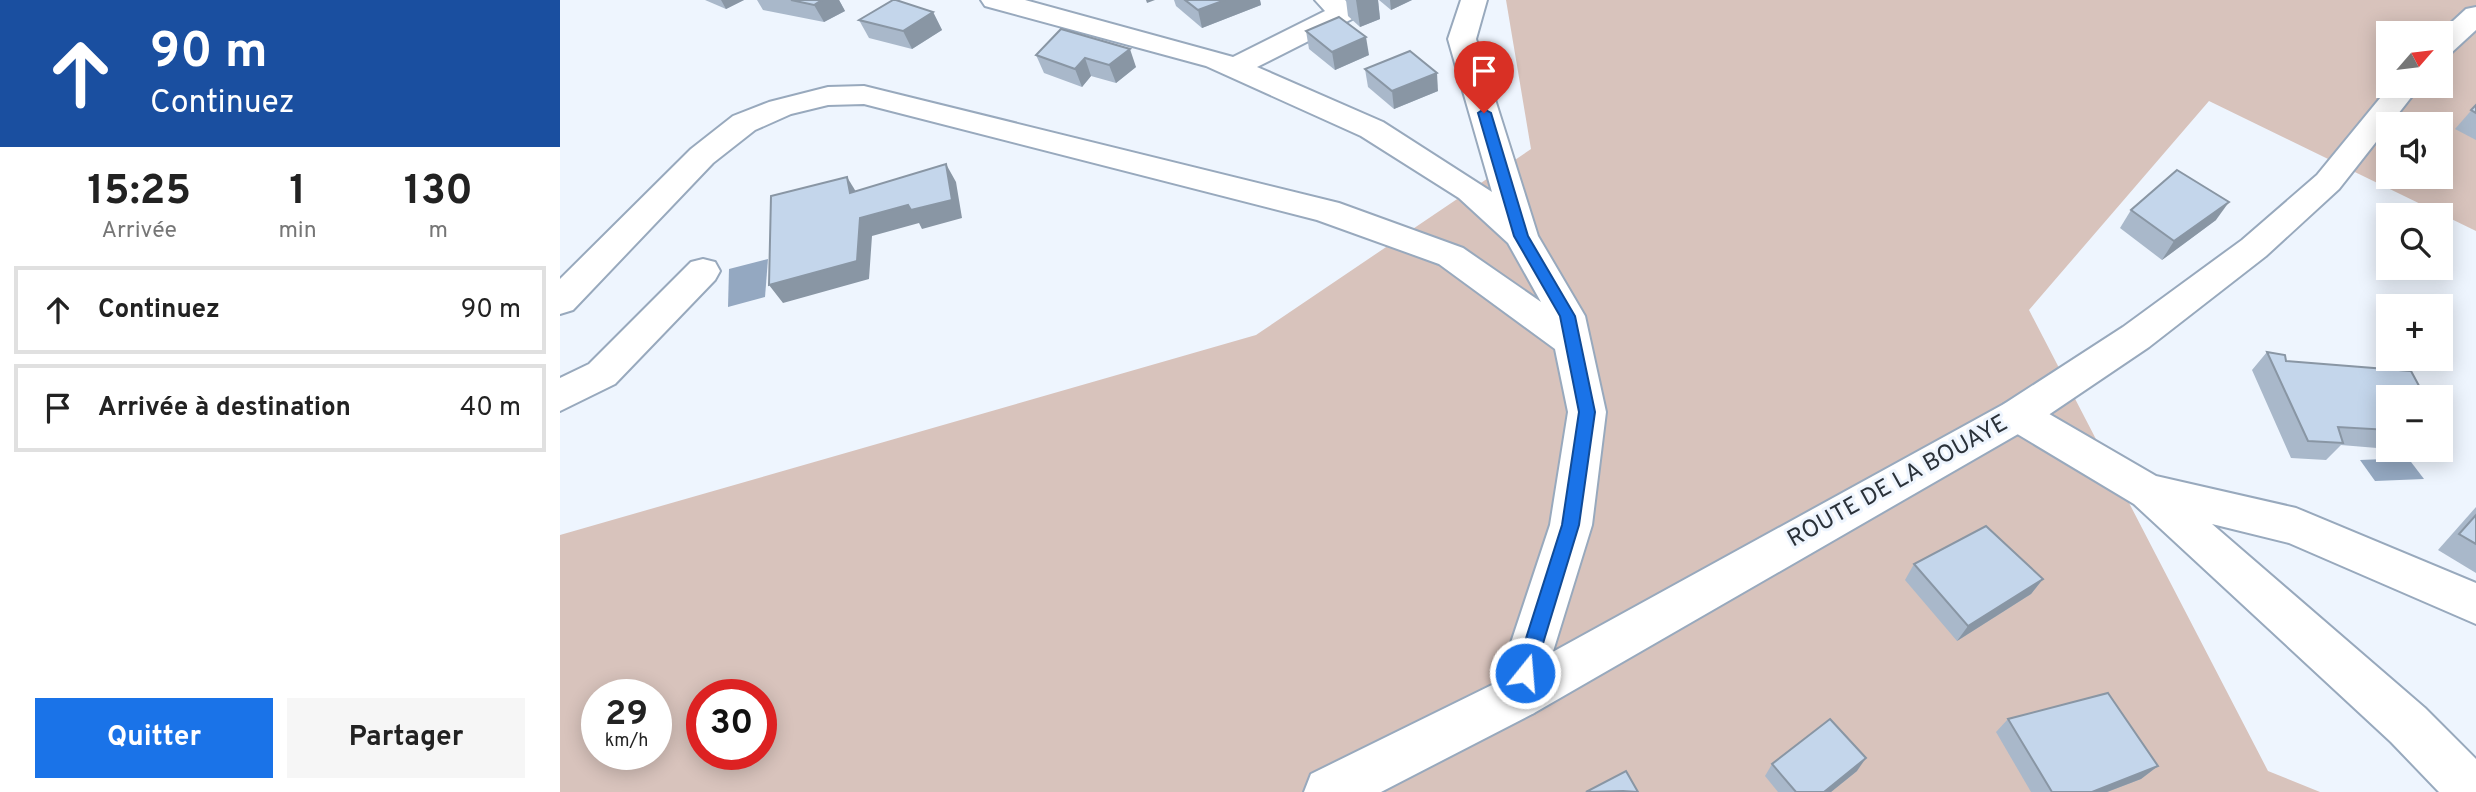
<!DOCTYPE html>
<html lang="fr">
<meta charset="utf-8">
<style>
:root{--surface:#fff;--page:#f6f6f6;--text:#222;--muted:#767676;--line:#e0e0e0;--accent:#1a73e8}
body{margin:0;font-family:Overpass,sans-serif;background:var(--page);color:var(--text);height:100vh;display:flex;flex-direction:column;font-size:26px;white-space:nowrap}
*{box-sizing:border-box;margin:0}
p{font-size:23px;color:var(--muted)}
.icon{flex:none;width:38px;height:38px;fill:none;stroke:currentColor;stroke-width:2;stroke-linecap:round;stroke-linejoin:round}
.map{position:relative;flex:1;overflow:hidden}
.sheet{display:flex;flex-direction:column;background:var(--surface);width:560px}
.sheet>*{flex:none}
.hud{background:#1a4fa0;color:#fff;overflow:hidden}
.needle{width:46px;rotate:62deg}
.controls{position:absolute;left:1816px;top:21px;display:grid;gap:14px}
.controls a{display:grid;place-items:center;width:77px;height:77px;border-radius:0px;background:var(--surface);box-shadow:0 4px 18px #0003;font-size:35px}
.speed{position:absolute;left:21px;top:679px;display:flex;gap:14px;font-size:35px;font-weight:700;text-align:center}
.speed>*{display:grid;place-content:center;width:91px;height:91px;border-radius:50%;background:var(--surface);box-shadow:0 4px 18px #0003;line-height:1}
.speed small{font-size:18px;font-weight:400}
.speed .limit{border:10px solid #d22;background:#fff;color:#111}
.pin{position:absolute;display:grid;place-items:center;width:60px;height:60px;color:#fff;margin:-72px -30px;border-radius:50% 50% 50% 0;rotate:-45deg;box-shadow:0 0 7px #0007}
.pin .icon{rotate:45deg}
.me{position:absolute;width:77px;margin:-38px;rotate:17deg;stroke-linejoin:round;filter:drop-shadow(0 0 5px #0008)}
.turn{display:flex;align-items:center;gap:24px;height:147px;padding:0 35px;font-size:32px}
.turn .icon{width:91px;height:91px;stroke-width:2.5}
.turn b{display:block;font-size:49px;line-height:60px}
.eta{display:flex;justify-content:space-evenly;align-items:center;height:119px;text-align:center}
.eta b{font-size:42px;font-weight:700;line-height:49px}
.primary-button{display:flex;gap:14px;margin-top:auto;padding:14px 35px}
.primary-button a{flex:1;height:80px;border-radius:0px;background:var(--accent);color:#fff;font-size:28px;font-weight:700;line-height:80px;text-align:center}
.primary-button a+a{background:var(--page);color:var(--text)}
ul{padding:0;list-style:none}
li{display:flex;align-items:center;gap:21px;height:88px;margin:0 14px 10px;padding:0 21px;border:4px solid var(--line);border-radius:0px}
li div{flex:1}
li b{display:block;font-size:26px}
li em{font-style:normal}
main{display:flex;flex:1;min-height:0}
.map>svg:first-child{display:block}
.green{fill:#d8c3bc;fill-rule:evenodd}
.water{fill:#94a8c1}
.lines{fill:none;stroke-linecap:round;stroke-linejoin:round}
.minor-casing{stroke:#98a9bd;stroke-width:4}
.major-casing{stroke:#98a9bd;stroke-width:4}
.minor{fill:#fff;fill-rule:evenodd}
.major{fill:#fff;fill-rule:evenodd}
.wall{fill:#a9b8ca}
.shaded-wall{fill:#8996a4}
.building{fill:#c4d6eb;stroke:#8996a4;stroke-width:2}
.route{fill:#1a73e8;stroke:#114b97;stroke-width:2}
.labels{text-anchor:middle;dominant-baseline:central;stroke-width:6;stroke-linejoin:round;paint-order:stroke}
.street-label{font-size:24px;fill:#2b323a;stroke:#eef5fe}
</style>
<main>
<section class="sheet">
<div class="hud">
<div class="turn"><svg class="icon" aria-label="ahead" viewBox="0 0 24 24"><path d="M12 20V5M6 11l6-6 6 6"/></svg><div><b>90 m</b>Continuez</div></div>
</div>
<div class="eta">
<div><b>15:25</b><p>Arrivée</p></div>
<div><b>1</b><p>min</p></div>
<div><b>130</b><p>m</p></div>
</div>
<ul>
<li><svg class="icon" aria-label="ahead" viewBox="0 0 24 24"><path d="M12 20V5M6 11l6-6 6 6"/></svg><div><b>Continuez</b></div><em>90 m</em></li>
<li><svg class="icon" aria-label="arrive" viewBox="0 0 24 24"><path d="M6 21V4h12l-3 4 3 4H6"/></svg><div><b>Arrivée à destination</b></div><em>40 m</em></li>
</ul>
<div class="primary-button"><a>Quitter</a><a>Partager</a></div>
</section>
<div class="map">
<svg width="1916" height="792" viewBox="0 0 1916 792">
<rect width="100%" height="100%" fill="#eef5fe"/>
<path class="green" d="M946 0H1916V231L1649 101 1469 310 1708 771 1760 792H0V535L696 335 971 149ZM1829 33H1881V86H1829ZM1829 124H1881V177H1829ZM37 695H96V754H37ZM142 695H201V754H142Z"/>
<g class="water">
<path d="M208 259 205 297 168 307 169 269Z"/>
<path d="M1848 458 1864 479 1815 481 1800 460Z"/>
</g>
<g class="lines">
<g class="minor-casing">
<g id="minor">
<path d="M421 0H465L673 57 765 11 755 0H785L798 12 794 18 697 67 823 122 932 192 888 39 901 0H927L916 39 978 236 1025 316 1046 412 1032 525 974 713 957 720 940 713 933 697 990 525 1008 412 995 349 879 264 757 220 304 104 268 105 231 114 195 130 153 163 13 310 0 314V279L131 149 173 116 209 102 268 87 304 86 779 203 903 248 981 302 948 243 899 198 801 136 646 66 425 6Z"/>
<path d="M143 259 155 262 160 271 155 280 55 384 0 411V378L29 364 131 262Z"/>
<path d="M1458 400 1472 404 1596 476 1736 508 1916 583V624L1729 543 1652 524 1865 708 1916 759V792H1879L1831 742 1574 504 1444 426 1438 415 1444 404Z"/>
</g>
</g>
<g class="major-casing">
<g id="major">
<path d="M1916 7V30L1891 53 1881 55 1880 33 1906 9Z"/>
<path d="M1830 86H1860L1779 189 1706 256 1589 347 1472 426 974 713 821 792H744L751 774 940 681 1444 404 1563 327 1682 240 1757 175Z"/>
</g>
</g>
<use href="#minor" class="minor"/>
<use href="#major" class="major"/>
</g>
<g class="wall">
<path d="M145 0H184L166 9Z"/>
<path d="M197 0H279L285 11 264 22 203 10Z"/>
<path d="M614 0H700L701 5 642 28 616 6Z"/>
<path d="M786 0H818L820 19 800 27 788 16Z"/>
<path d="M819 0H852L831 10Z"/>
<path d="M373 12 382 30 352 49 309 38 299 20Z"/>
<path d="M501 29 576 67 556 83 531 76 522 87 484 73 476 55Z"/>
<path d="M746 31 809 55 775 70 749 49Z"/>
<path d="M805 69 878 91 834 109 808 87Z"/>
<path d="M1916 105V140L1895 129Z"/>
<path d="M1571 210 1656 220 1602 260 1560 228Z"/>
<path d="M1707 352 1726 361 1829 397V449L1781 445 1766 460 1731 458 1692 370Z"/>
<path d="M1838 450H1868L1865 452Z"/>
<path d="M1916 507V573L1878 550Z"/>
<path d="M1354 564 1483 579 1471 594 1397 641 1345 580Z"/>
<path d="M1448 719 1598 766 1581 779 1547 792H1471L1436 732Z"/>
<path d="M1212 764 1297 771 1271 792H1218L1205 776Z"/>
</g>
<g class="shaded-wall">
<path d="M161 0H184L166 9Z"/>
<path d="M261 0H279L285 11 264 22 254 5Z"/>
<path d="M586 0H595L587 3Z"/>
<path d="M665 0H700L701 5 642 28 638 10Z"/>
<path d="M796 0H818L820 19 800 27Z"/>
<path d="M830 0H852L831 10Z"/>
<path d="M373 12 382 30 352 49 343 31Z"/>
<path d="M806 37 809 55 775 70 772 52Z"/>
<path d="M570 49 576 67 556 83 549 65Z"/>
<path d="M525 58 531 76 522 87 515 69Z"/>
<path d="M877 73 878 91 834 109 832 91Z"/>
<path d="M386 164 396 182 402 218 362 229 359 223 312 236 309 279 223 303 209 285 300 218 348 205Z"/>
<path d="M287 177 298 195 290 193Z"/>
<path d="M1669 202 1656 220 1602 260 1614 241Z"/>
<path d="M1483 579 1471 594 1397 641 1408 626Z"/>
<path d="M1306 758 1297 771 1271 792H1264Z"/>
<path d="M1598 766 1581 779 1547 792H1532Z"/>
</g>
<g class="building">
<path d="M231 0H262L254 5Z"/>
<path d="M333 0H336L373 12 343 31 299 20Z"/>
<path d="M625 0H665L638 10Z"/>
<path d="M779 17 806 37 772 52 746 31Z"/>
<path d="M501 29 570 49 549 65 525 58 515 69 476 55Z"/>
<path d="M850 51 877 73 832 91 805 69Z"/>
<path d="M1916 105V113L1911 110Z"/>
<path d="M386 164 392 200 351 210 348 205 300 218 297 261 209 285 211 196 287 177 290 193Z"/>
<path d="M1617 170 1669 202 1614 241 1571 210Z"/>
<path d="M1707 352 1725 355 1726 361 1851 371 1865 397H1829V430L1778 427 1783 443 1748 441Z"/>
<path d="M1916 515V544L1899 534Z"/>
<path d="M1426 526 1483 579 1408 626 1354 564Z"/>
<path d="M1548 693 1598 766 1532 792H1492L1448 719Z"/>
<path d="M1270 719 1306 758 1264 792H1236L1212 764Z"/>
<path d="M1066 771 1078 792 1063 791 1026 792Z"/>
</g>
<path class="route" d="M924 109 931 113 968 236 1015 316 1035 412 1019 525 974 673 972 679 965 682 958 679 955 673 1002 525 1019 412 1000 316 954 236 918 113Z"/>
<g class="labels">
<g class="street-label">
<text transform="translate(1338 482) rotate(-29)">ROUTE DE LA BOUAYE</text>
</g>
</g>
</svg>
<div class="controls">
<a><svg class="needle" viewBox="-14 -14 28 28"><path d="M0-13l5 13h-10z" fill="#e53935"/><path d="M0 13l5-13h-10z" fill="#767676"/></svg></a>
<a><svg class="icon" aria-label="sound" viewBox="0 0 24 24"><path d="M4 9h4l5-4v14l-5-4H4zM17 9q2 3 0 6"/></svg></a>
<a><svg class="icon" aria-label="search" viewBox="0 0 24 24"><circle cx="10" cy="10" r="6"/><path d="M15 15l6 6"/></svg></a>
<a>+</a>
<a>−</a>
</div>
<div class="speed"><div>29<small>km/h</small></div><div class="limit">30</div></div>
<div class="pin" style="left:924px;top:113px;background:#d93025"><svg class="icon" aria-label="arrive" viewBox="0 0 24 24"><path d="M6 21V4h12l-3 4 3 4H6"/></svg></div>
<svg class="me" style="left:965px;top:673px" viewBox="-20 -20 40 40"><circle r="17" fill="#1a73e8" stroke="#fff" stroke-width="3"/><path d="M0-11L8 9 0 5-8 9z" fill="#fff"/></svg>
</div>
</main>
